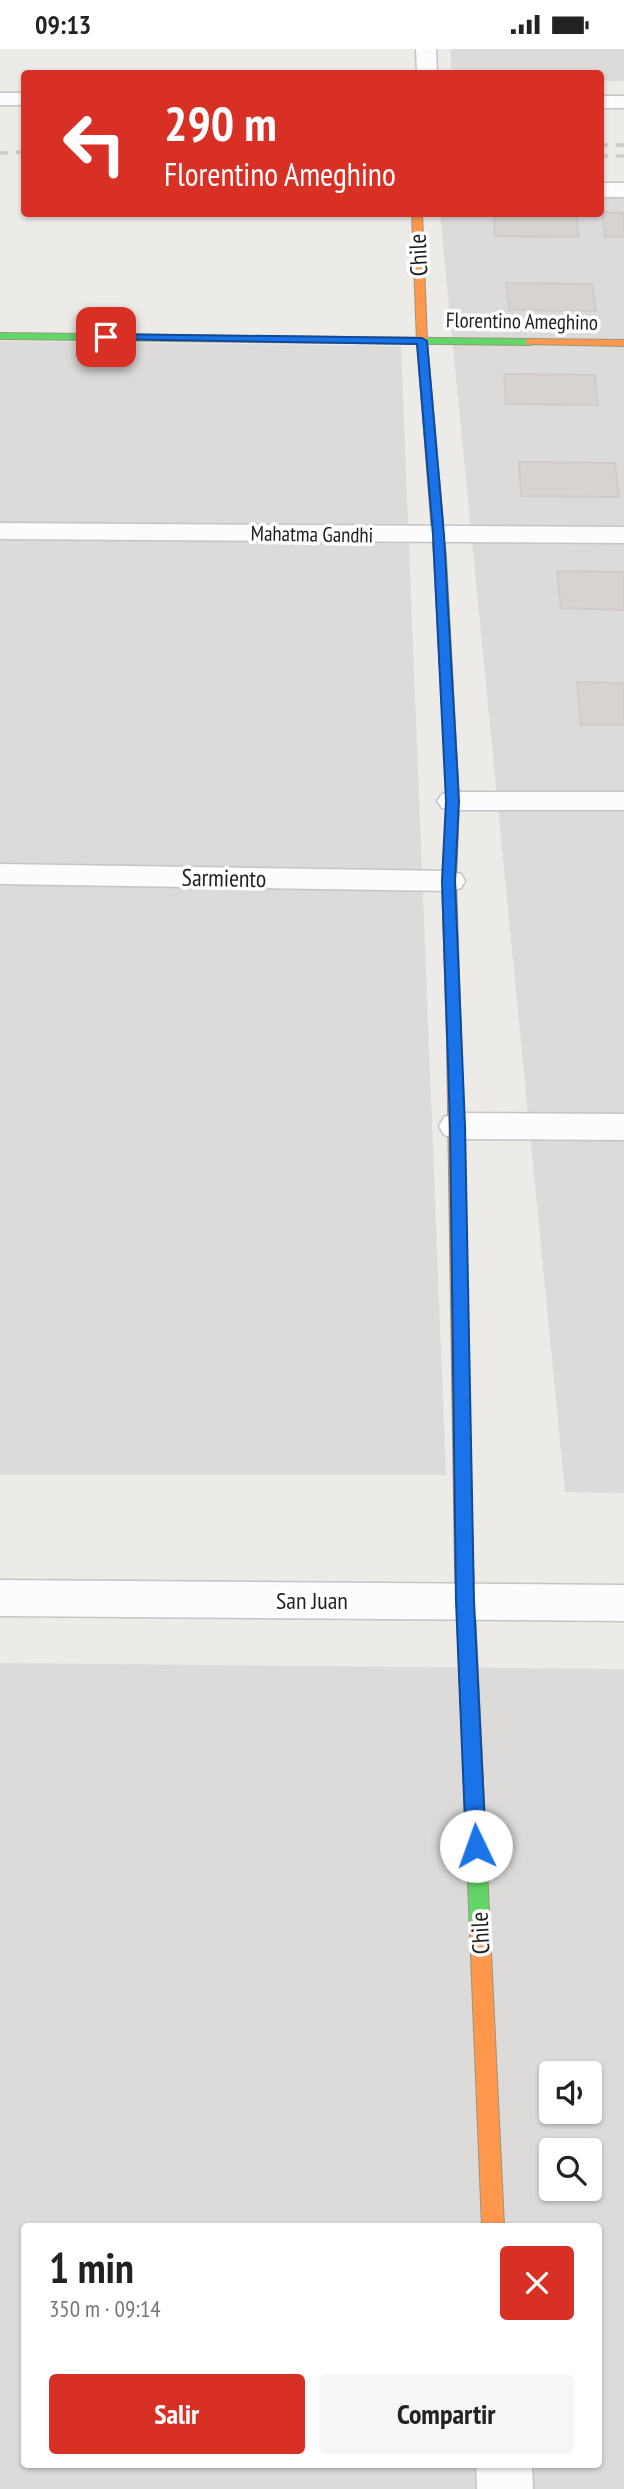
<!DOCTYPE html>
<html lang="es">
<meta charset="utf-8">
<style>
:root{--surface:#fff;--page:#f6f6f6;--text:#222;--muted:#767676;--accent:#d93025}
body{margin:0;font-family:"PT Sans Narrow",sans-serif;background:var(--page);color:var(--text);height:100vh;display:flex;flex-direction:column;font-size:26px;white-space:nowrap}
*{box-sizing:border-box;margin:0}
p{font-size:23px;color:var(--muted)}
.icon{flex:none;width:38px;height:38px;fill:none;stroke:currentColor;stroke-width:2;stroke-linecap:round;stroke-linejoin:round}
.map{position:relative;flex:1;overflow:hidden}
.drawer{position:absolute;left:21px;top:2174px;width:581px;height:245px;display:flex;flex-direction:column;background:var(--surface);border-radius:7px;box-shadow:0 2px 5px #0004}
.drawer>*{flex:none}
.banner{position:absolute;left:21px;top:21px;width:583px;height:147px;border-radius:7px;box-shadow:0 2px 5px #0004;background:#d93025;color:#fff;overflow:hidden}
.buttons{position:absolute;left:539px;top:2012px;display:grid;gap:14px}
.buttons a{display:grid;place-items:center;width:63px;height:63px;border-radius:7px;background:var(--surface);box-shadow:0 2px 5px #0004;font-size:35px}
.pin{position:absolute;display:grid;place-items:center;width:60px;height:60px;color:#fff;margin:-30px;border-radius:14px;box-shadow:0 4px 10px #0006}
.me{position:absolute;width:77px;margin:-38px;rotate:357deg;stroke-linejoin:round;filter:drop-shadow(0 0 5px #0008)}
.turn{display:flex;align-items:center;gap:24px;height:147px;padding:0 28px;font-size:32px}
.turn .icon{width:91px;height:91px;stroke-width:2.5}
.turn b{display:block;font-size:49px;line-height:60px}
.round{display:grid;place-items:center;flex:none;width:74px;height:74px;border-radius:7px;background:var(--page)}
.headline{display:flex;align-items:center;justify-content:space-between;height:119px;padding:0 28px}
h1{font-size:42px;font-weight:700;line-height:52px}
.button{display:flex;gap:14px;margin-top:auto;padding:14px 28px}
.button a{flex:1;height:80px;border-radius:7px;background:var(--accent);color:#fff;font-size:28px;font-weight:700;line-height:80px;text-align:center}
.button a+a{background:var(--page);color:var(--text)}
.status{display:flex;justify-content:space-between;align-items:center;height:49px;padding:0 35px;background:var(--surface);direction:ltr}
.status svg{height:19px;fill:currentColor}
.map>svg:first-child{display:block}
.residential{fill:#dcdbd9;fill-rule:evenodd}
.building{fill:#d6d3d0;stroke:#d1ccc9;stroke-width:2}
.lines{fill:none;stroke-linecap:round;stroke-linejoin:round}
.street-casing{stroke:#c6c5c4;stroke-width:3}
.fast-casing{stroke:#99977e;stroke-width:2}
.slow-casing{stroke:#99977e;stroke-width:2}
.street{fill:#fcfcfc;fill-rule:evenodd}
.fast{fill:#63d668;fill-rule:evenodd}
.slow{fill:#ff974d;fill-rule:evenodd}
.rail{stroke:#cbcbca;stroke-width:3.5;stroke-dasharray:8 8;stroke-linecap:butt}
.route{fill:#1a73e8;stroke:#114b97;stroke-width:2}
.labels{text-anchor:middle;dominant-baseline:central;stroke-width:7;stroke-linejoin:round;paint-order:stroke}
.far-street-label{font-size:21px;fill:#1f1f1f;stroke:#fff}
.street-label{font-size:24px;fill:#1f1f1f;stroke:#fff}
</style>
<div class="status"><b>09:13</b><svg viewBox="0 0 49 12"><path d="M0 12V9h3v3zM5 12V6h3v6zM10 12V3h3v9zM15 12V0h3v12zM26 1h20v11H26zM47 4h2v5h-2z"/></svg></div>
<div class="map">
<svg width="624" height="2440" viewBox="0 0 624 2440">
<rect width="100%" height="100%" fill="#edebe8"/>
<g class="residential">
<path d="M451 0H624V32H600V24H451Z"/>
<path d="M600 145H624V1444L565 1443 440 165 600 164Z"/>
<path d="M0 292 401 297 446 1426H0Z"/>
<path d="M0 1614 624 1620V2440H0ZM551 2025H590V2063H551ZM551 2102H590V2140H551ZM24 2177H598V2415H24Z"/>
</g>
<g class="building">
<path d="M602 163 624 164V188H605Z"/>
<path d="M494 164H576L579 188 495 187Z"/>
<path d="M506 234 592 235 596 262 509 261Z"/>
<path d="M504 325 595 326 598 356 506 355Z"/>
<path d="M519 413 615 414 619 448 521 447Z"/>
<path d="M557 522 624 523V561L561 559Z"/>
<path d="M577 633 624 634V676H581Z"/>
</g>
<g class="lines">
<g class="street-casing">
<g id="street">
<path d="M416 0H436L437 24H417Z"/>
<rect x="0" y="44" width="24" height="12"/>
<rect x="600" y="47" width="24" height="12"/>
<rect x="600" y="134" width="24" height="14"/>
<path d="M0 474 624 478V494L0 490Z"/>
<path d="M453 743H624V761H453L442 759 437 752 442 745Z"/>
<path d="M0 815 449 822 461 825 465 832 461 839 449 842 0 835Z"/>
<path d="M457 1064 624 1065V1091L457 1090 444 1086 439 1077 444 1068Z"/>
<path d="M0 1531 624 1536V1572L0 1567Z"/>
<path d="M476 2415H532L533 2440H477Z"/>
</g>
</g>
<g class="fast-casing">
<g id="fast">
<path d="M0 284 530 290 535 293 530 296 0 290Z"/>
<path d="M440 505 446 508 459 752 456 832 461 990 454 995 447 990 442 832 447 752 434 508Z"/>
<path d="M464 1512 470 1514 473 1519 490 1883 487 1889 480 1892 473 1889 470 1883 455 1519 458 1514Z"/>
</g>
</g>
<g class="slow-casing">
<g id="slow">
<path d="M412 164H422L427 292 446 508 440 511 434 508 417 292Z"/>
<path d="M530 290 624 291V297L526 295V291Z"/>
<path d="M454 985 461 990 473 1519 470 1524 464 1526 458 1524 455 1519 447 990Z"/>
<path d="M480 1874 487 1877 490 1883 504 2177H482L470 1883 473 1877Z"/>
</g>
</g>
<use href="#street" class="street"/>
<use href="#fast" class="fast"/>
<use href="#slow" class="slow"/>
<g class="rail">
<path d="M600 96H624"/>
<path d="M0 104 24 103"/>
<path d="M600 107H624"/>
</g>
</g>
<path class="route" d="M106 285 422 289 427 292 444 486 459 752 455 832 465 1077 474 1552 486 1797 483 1803 476 1806 469 1803 466 1797 456 1552 450 1077 442 832 446 752 433 486 417 295 102 290V286Z"/>
<g class="labels">
<g class="far-street-label">
<text transform="translate(522 272) rotate(1)">Florentino Ameghino</text>
<text transform="translate(312 485) rotate(1)">Mahatma Gandhi</text>
</g>
<g class="street-label">
<text transform="translate(418 206) rotate(-93)">Chile</text>
<text transform="translate(224 829) rotate(1)">Sarmiento</text>
<text x="312" y="1551">San Juan</text>
<text transform="translate(480 1884) rotate(-93)">Chile</text>
</g>
</g>
</svg>
<div class="buttons">
<a><svg class="icon" aria-label="sound" viewBox="0 0 24 24"><path d="M4 9h4l5-4v14l-5-4H4zM17 9q2 3 0 6"/></svg></a>
<a><svg class="icon" aria-label="search" viewBox="0 0 24 24"><circle cx="10" cy="10" r="6"/><path d="M15 15l6 6"/></svg></a>
</div>
<div class="pin" style="left:106px;top:288px;background:#d93025"><svg class="icon" aria-label="arrive" viewBox="0 0 24 24"><path d="M6 21V4h12l-3 4 3 4H6"/></svg></div>
<svg class="me" style="left:476px;top:1797px" viewBox="-20 -20 40 40"><circle r="19" fill="#fff"/><path d="M0-13L10 11 0 6-10 11z" fill="#1a73e8"/></svg>
<div class="banner">
<div class="turn"><svg class="icon" aria-label="left" viewBox="0 0 24 24"><path d="M17 20v-9H6M10 6l-5 5 5 5"/></svg><div><b>290 m</b>Florentino Ameghino</div></div>
</div>
<section class="drawer">
<div class="headline"><div><h1>1 min</h1><p>350 m · 09:14</p></div><a class="round" style="background:#d93025;color:#fff"><svg class="icon" aria-label="close" viewBox="0 0 24 24"><path d="M6 6l12 12M18 6L6 18"/></svg></a></div>
<div class="button"><a>Salir</a><a>Compartir</a></div>
</section>
</div>
